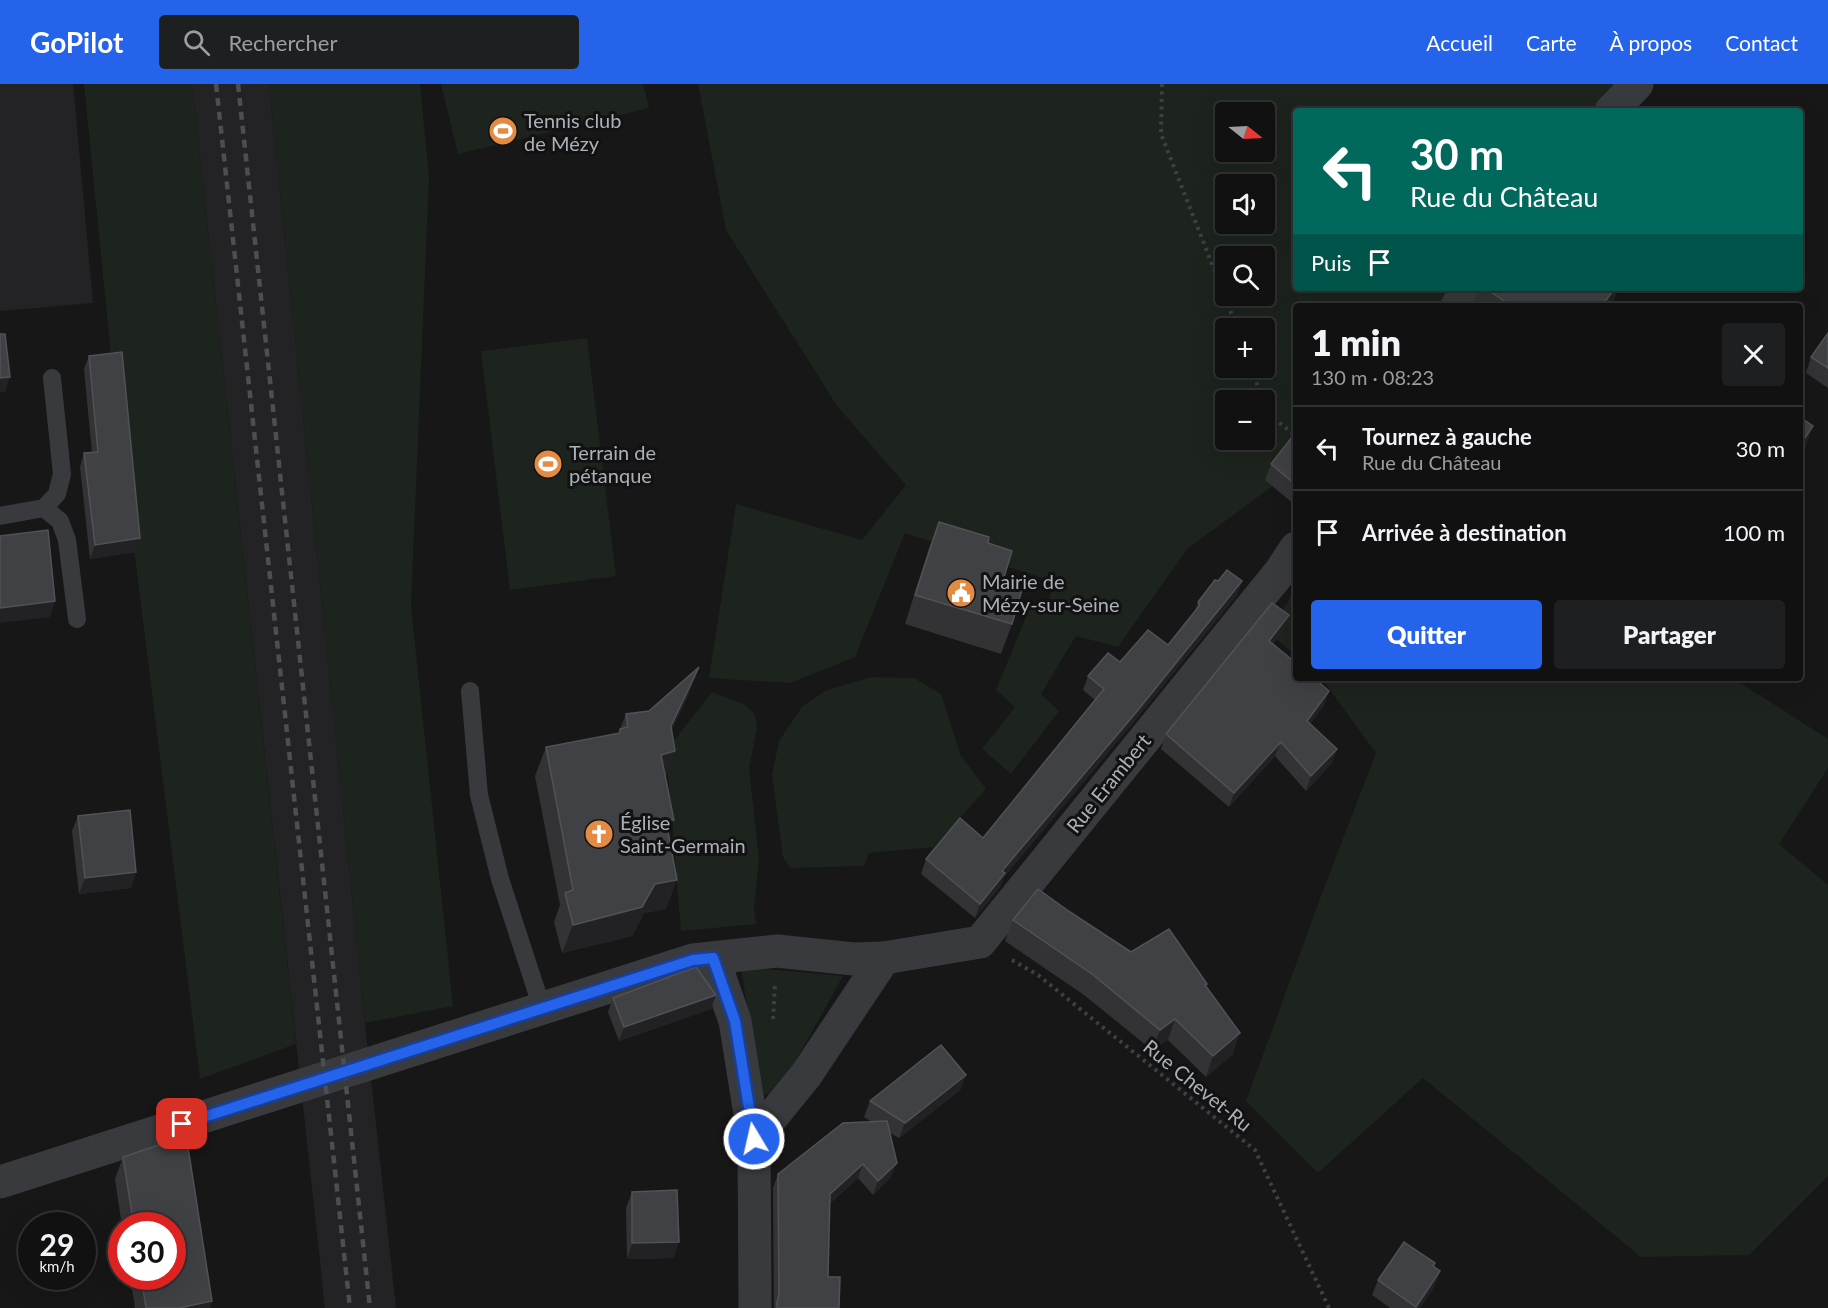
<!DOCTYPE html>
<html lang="fr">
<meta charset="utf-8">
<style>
:root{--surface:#111112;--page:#1e1f20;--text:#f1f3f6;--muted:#9c9d9f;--line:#303132;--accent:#2563eb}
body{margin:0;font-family:Lato,sans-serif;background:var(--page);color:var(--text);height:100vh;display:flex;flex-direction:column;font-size:22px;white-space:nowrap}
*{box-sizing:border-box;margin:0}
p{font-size:20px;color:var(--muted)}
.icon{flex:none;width:33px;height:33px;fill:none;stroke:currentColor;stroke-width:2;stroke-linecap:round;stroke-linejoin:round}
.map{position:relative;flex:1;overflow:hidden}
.side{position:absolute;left:1293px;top:219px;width:510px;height:378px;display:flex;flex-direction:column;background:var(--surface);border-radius:6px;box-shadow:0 6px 24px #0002,0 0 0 2px var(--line)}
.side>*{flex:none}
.banner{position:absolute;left:1293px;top:24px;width:510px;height:183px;border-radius:6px;box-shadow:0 6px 24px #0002,0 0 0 2px var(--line);background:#00695c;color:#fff;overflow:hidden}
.needle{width:39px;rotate:108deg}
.fabs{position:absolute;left:1215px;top:18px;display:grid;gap:12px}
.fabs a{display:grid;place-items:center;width:60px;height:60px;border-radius:6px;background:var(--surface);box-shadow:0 6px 24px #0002,0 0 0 2px var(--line);font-size:30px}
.speed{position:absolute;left:18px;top:1128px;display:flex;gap:12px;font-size:30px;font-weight:700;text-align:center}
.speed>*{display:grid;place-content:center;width:78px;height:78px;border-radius:50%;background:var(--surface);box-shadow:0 6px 24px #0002,0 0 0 2px var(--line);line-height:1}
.speed small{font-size:15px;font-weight:400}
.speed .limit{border:9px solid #d22;background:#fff;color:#111}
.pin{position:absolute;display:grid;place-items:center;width:51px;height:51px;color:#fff;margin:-26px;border-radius:12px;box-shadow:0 3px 9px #0006}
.me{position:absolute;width:66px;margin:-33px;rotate:351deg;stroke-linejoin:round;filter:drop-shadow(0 0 4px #0008)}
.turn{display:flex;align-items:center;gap:21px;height:126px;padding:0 18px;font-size:27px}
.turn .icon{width:78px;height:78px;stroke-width:2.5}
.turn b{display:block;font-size:42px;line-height:51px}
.then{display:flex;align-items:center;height:57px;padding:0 18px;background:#0003;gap:12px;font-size:22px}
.round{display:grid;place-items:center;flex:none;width:63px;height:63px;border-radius:6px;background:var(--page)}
.summary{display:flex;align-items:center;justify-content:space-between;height:102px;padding:0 18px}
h1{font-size:36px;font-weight:800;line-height:45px}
.button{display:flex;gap:12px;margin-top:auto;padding:12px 18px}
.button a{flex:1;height:69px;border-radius:6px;background:var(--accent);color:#fff;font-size:24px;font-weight:800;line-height:69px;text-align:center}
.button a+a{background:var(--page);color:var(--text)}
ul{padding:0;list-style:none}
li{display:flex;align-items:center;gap:18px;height:84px;padding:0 18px;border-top:2px solid var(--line)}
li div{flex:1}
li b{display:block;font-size:22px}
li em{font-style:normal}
header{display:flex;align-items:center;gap:36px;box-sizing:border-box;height:84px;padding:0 30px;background:var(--accent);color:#fff}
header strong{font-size:28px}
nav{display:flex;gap:33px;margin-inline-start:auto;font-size:21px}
.search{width:420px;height:54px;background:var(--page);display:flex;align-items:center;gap:15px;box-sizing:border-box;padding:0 21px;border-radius:6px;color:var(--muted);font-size:22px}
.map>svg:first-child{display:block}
.built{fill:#232325}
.green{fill:#1d231d;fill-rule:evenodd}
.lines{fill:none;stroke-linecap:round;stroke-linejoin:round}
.path{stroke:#3e4144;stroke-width:4;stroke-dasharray:3 4.5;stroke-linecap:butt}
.lane{stroke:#383a3d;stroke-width:18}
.street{stroke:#383a3d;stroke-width:33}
.rail{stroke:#4b4e52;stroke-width:4.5;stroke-dasharray:8 6;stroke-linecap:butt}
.wall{fill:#333336}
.shaded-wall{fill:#222224}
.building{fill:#404144;stroke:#505256;stroke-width:1.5}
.route-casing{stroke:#184099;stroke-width:15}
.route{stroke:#2563eb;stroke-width:10}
.labels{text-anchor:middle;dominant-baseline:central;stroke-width:6;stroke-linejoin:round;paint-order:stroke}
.poi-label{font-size:20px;fill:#aab1b7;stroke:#121213;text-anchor:start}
.street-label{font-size:20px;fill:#aab1b7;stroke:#121213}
</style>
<header>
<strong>GoPilot</strong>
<div class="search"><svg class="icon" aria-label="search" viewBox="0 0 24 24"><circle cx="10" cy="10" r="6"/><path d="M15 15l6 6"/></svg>Rechercher</div>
<nav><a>Accueil</a><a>Carte</a><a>À propos</a><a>Contact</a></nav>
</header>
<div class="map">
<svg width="1828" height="1224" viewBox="0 0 1828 1224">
<rect width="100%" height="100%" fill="#171718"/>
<g class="built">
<path d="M0 0H73L93 219 0 227Z"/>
<path d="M192 0H269L365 939 396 1224H325Z"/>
</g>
<g class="green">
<path d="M84 0H192L296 960 200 995 115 312Z"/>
<path d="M269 0H420L429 93 411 522 453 922 365 939Z"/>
<path d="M441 0H643L649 24 458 70Z"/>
<path d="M698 0H1625L1603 27H1296V204H1463L1449 222H1296V385L1187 465 1118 563 1076 552 1041 610 1059 627 1011 690 982 665 1015 623 996 606 1030 523 1045 527 1055 498 905 449 855 573 790 599 709 594 736 420 862 456 906 401 837 322 726 146ZM1226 28H1264V68H1226ZM1226 100H1264V140H1226ZM1226 172H1264V212H1226ZM1226 244H1264V284H1226ZM1226 316H1264V356H1226Z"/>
<path d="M587 254 616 492 510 506 481 267Z"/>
<path d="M1296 504V572L1269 549Z"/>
<path d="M871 593 914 594 941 610 961 672 986 705 934 763 869 769 864 782 790 784 783 773 772 691 779 657 802 623 825 607Z"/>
<path d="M1321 594H1733L1828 655V684L1779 760 1828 801V1092L1749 1171 1641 1173 1423 994 1318 1089 1246 1017 1324 804 1376 669Z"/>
<path d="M712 608 744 620 755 630 757 644 749 684 759 775 754 823 756 840 681 847 666 667Z"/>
<path d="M741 883 843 892 777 1010 760 1011Z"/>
</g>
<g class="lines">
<g class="path">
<path d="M1162 0 1161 50 1237 244"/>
<path d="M1252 284 1262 316"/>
<path d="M1264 323 1266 328 1296 352"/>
<path d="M1012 876 1038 891 1255 1066 1329 1224"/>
<path d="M773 935 775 901"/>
</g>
<g class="lane">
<path d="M44 424 60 437 67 456 77 535"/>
<path d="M0 432 44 424 57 410 62 390 52 294"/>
<path d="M470 607 479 711 500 795 542 924"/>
</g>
<g class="street">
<path d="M1611 27 1637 0"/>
<path d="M1457 222 1469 204"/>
<path d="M713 874 735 937 754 1055 755 1224"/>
<path d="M754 1055 806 991 884 874"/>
<path d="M0 1098 693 876 777 867 854 875 884 874 980 858 1280 488 1296 464"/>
</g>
<g class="rail">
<path d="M216 0 350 1224"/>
<path d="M238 0 370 1224"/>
</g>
</g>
<g class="wall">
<path d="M1478 204H1618L1612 222H1472Z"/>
<path d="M1828 249V304L1806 289 1811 273Z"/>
<path d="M89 272 140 454 135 468 90 475 80 383 84 369H92L84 285Z"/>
<path d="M1296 333V346L1292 343Z"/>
<path d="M1296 348V420L1295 421 1265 396 1271 380Z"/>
<path d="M939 438 988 459 1004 493 1012 540 1001 570 905 540 928 467Z"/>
<path d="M1218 497H1242L1237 511 1132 640 1004 793 1000 803 975 834 921 790 926 775 983 754 1095 616 1083 606 1088 592 1120 578 1168 561 1195 527 1198 518Z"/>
<path d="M1289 531 1284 546 1273 560 1329 607 1324 621 1310 640 1337 665 1332 679 1306 707 1275 672 1229 723 1161 665 1166 650Z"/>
<path d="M688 612 671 647 666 693 669 751 666 825 644 829 632 852 562 869 554 838 560 821 535 692 546 663 618 650 626 630 649 627Z"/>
<path d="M78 732 136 788 131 804 79 810 72 747Z"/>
<path d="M1070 828 1131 868 1206 902 1233 970 1206 993 1168 956 1152 966 1084 911 1005 857 1013 836Z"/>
<path d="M716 911 711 925 619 957 608 928 613 914Z"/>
<path d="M966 991 960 1006 899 1054 890 1049 891 1093 873 1111 858 1094 829 1120 828 1193 839 1224H774L773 1104 778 1090 872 1038 864 1033 870 1017Z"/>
<path d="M171 1057 173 1061 187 1057 212 1217 210 1224H135L130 1192H172V1142H122L115 1095 123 1073Z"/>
<path d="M632 1108 679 1158 673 1174 627 1175 626 1124Z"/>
<path d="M1433 1183 1440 1187 1434 1203 1420 1224H1390L1372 1211 1378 1196Z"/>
</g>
<g class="shaded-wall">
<path d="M1615 204H1618L1612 222H1602Z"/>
<path d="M10 293 5 308H0V294Z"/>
<path d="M1813 342 1800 379V361Z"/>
<path d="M140 454 135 468 90 475 95 461Z"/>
<path d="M1242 497 1237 511 1132 640 1004 793 1000 803 975 834 980 820 1002 787Z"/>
<path d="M55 517 50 533 0 539V524Z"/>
<path d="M1289 531 1284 546 1264 572 1269 557Z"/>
<path d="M699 583 688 612 660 670 671 642Z"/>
<path d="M1329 607 1324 621 1302 651 1307 637Z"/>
<path d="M1281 658 1275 672 1229 723 1234 709Z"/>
<path d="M1337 665 1332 679 1306 707 1311 692Z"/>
<path d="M675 667 665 696 661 671Z"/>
<path d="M674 736 664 765 666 737Z"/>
<path d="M136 788 131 804 79 810 85 794Z"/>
<path d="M677 796 666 825 644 829 632 852 562 869 573 841 655 800Z"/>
<path d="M716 911 711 925 619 957 624 943Z"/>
<path d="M1175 935 1168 956 1152 966 1160 946Z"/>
<path d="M1240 949 1233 970 1206 993 1213 972Z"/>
<path d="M966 991 960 1006 899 1054 905 1039Z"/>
<path d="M897 1079 891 1093 873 1111 878 1097Z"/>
<path d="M863 1080 858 1094 824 1124 830 1110Z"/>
<path d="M679 1158 673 1174 627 1175 632 1159Z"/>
<path d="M1440 1187 1434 1203 1420 1224H1415Z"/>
<path d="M212 1217 210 1224H179Z"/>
</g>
<g class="building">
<path d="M1485 204H1615L1602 222H1500L1504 217Z"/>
<path d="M1828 249V284L1811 273Z"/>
<path d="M0 250H5L10 293 0 294Z"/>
<path d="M122 268 140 454 95 461 84 369 98 368 89 272Z"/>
<path d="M1800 333 1813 342 1800 361Z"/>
<path d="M1296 348V401L1271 380Z"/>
<path d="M939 438 989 453 988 459 1012 467 1004 493 1024 499 1012 540 915 511Z"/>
<path d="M48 446 55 517 0 524V452Z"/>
<path d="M1227 486 1242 497 1138 626 1002 787 1005 789 980 820 926 775 960 734 983 754 1104 605 1088 592 1108 569 1120 578 1148 546 1168 561 1200 521 1198 518 1215 496 1218 497Z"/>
<path d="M1272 519 1289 531 1269 557 1296 579V594H1314L1329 607 1307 637 1337 665 1311 692 1281 658 1234 709 1166 650Z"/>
<path d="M699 583 671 642 675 667 661 671 674 736 666 737 677 796 655 800 642 823 573 841 565 809 573 806 546 663 620 649V645L628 643 626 630 649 627Z"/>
<path d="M130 726 136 788 85 794 78 732Z"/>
<path d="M1038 805 1070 828 1131 868 1169 845 1207 900 1205 901 1240 949 1213 972 1175 935 1160 946 1092 890 1013 836Z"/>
<path d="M696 883 716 911 624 943 613 914Z"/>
<path d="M941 961 966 991 905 1039 870 1017Z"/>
<path d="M887 1037 897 1079 878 1097 863 1080 830 1110 828 1193H840L839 1224H777V1218L779 1210 778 1090 843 1039Z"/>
<path d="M171 1057 173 1061 187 1057 212 1217 179 1224H146L141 1192H172V1142H134L123 1073Z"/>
<path d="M677 1106 679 1158 632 1159V1108Z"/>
<path d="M1404 1158 1435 1179 1433 1182 1440 1187 1416 1223 1378 1196Z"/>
</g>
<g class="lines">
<g class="route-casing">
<path id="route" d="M182 1040 671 883 693 876 713 874 735 937 754 1055"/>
</g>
<use href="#route" class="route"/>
</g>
<defs>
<g id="stadium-disc" transform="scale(1.5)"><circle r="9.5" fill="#e48b43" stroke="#121213"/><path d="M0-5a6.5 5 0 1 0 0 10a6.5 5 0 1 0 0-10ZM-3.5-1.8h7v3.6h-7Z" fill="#fff"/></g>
<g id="civic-disc" transform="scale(1.5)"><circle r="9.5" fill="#e48b43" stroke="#121213"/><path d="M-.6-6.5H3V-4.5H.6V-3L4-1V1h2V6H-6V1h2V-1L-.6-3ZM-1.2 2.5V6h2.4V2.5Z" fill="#fff"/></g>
<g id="church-disc" transform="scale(1.5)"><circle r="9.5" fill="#e48b43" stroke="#121213"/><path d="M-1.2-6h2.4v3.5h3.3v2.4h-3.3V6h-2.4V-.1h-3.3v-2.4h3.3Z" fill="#fff"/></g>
</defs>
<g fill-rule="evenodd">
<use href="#stadium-disc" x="503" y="47"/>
<use href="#stadium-disc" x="548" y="380"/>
<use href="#civic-disc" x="961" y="509"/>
<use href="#church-disc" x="599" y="750"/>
</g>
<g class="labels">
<g class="poi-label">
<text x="524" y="36">Tennis club<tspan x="524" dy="23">de Mézy</tspan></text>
<text x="569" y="368">Terrain de<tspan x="569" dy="23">pétanque</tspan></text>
<text x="982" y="497">Mairie de<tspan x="982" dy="23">Mézy-sur-Seine</tspan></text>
<text x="620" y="738">Église<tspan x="620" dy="23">Saint-Germain</tspan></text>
</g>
<g class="street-label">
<text transform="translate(1108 699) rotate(-51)">Rue Erambert</text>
<text transform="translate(1198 1001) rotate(39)">Rue Chevet-Ru</text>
</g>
</g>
</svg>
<div class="fabs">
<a><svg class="needle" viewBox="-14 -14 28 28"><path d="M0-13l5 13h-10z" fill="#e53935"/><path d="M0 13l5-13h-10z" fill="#9c9d9f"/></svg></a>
<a><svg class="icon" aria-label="sound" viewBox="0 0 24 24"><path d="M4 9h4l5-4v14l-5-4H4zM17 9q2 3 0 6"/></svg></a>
<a><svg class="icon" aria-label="search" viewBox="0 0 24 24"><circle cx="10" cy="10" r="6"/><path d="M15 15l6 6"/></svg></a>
<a>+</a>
<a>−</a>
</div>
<div class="speed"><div>29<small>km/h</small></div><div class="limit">30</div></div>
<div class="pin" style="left:182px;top:1040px;background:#d93025"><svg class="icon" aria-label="arrive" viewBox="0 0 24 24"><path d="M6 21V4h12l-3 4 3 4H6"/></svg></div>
<svg class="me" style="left:754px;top:1055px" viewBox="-20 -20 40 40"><circle r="17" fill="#2563eb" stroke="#fff" stroke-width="3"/><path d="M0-11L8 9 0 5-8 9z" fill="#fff"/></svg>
<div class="banner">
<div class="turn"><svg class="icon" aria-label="left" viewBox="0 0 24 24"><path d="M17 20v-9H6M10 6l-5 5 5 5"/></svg><div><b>30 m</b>Rue du Château</div></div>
<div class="then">Puis<svg class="icon" aria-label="arrive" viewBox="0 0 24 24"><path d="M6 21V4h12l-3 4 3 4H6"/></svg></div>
</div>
<section class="side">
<div class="summary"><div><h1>1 min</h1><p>130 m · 08:23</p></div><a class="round"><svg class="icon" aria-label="close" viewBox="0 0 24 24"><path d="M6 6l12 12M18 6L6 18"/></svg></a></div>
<ul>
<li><svg class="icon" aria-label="left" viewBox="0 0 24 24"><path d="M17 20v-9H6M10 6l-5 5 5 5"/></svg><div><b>Tournez à gauche</b><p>Rue du Château</p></div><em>30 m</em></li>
<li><svg class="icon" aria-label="arrive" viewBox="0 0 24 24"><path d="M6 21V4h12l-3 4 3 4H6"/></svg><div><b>Arrivée à destination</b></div><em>100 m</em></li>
</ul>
<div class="button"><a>Quitter</a><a>Partager</a></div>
</section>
</div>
